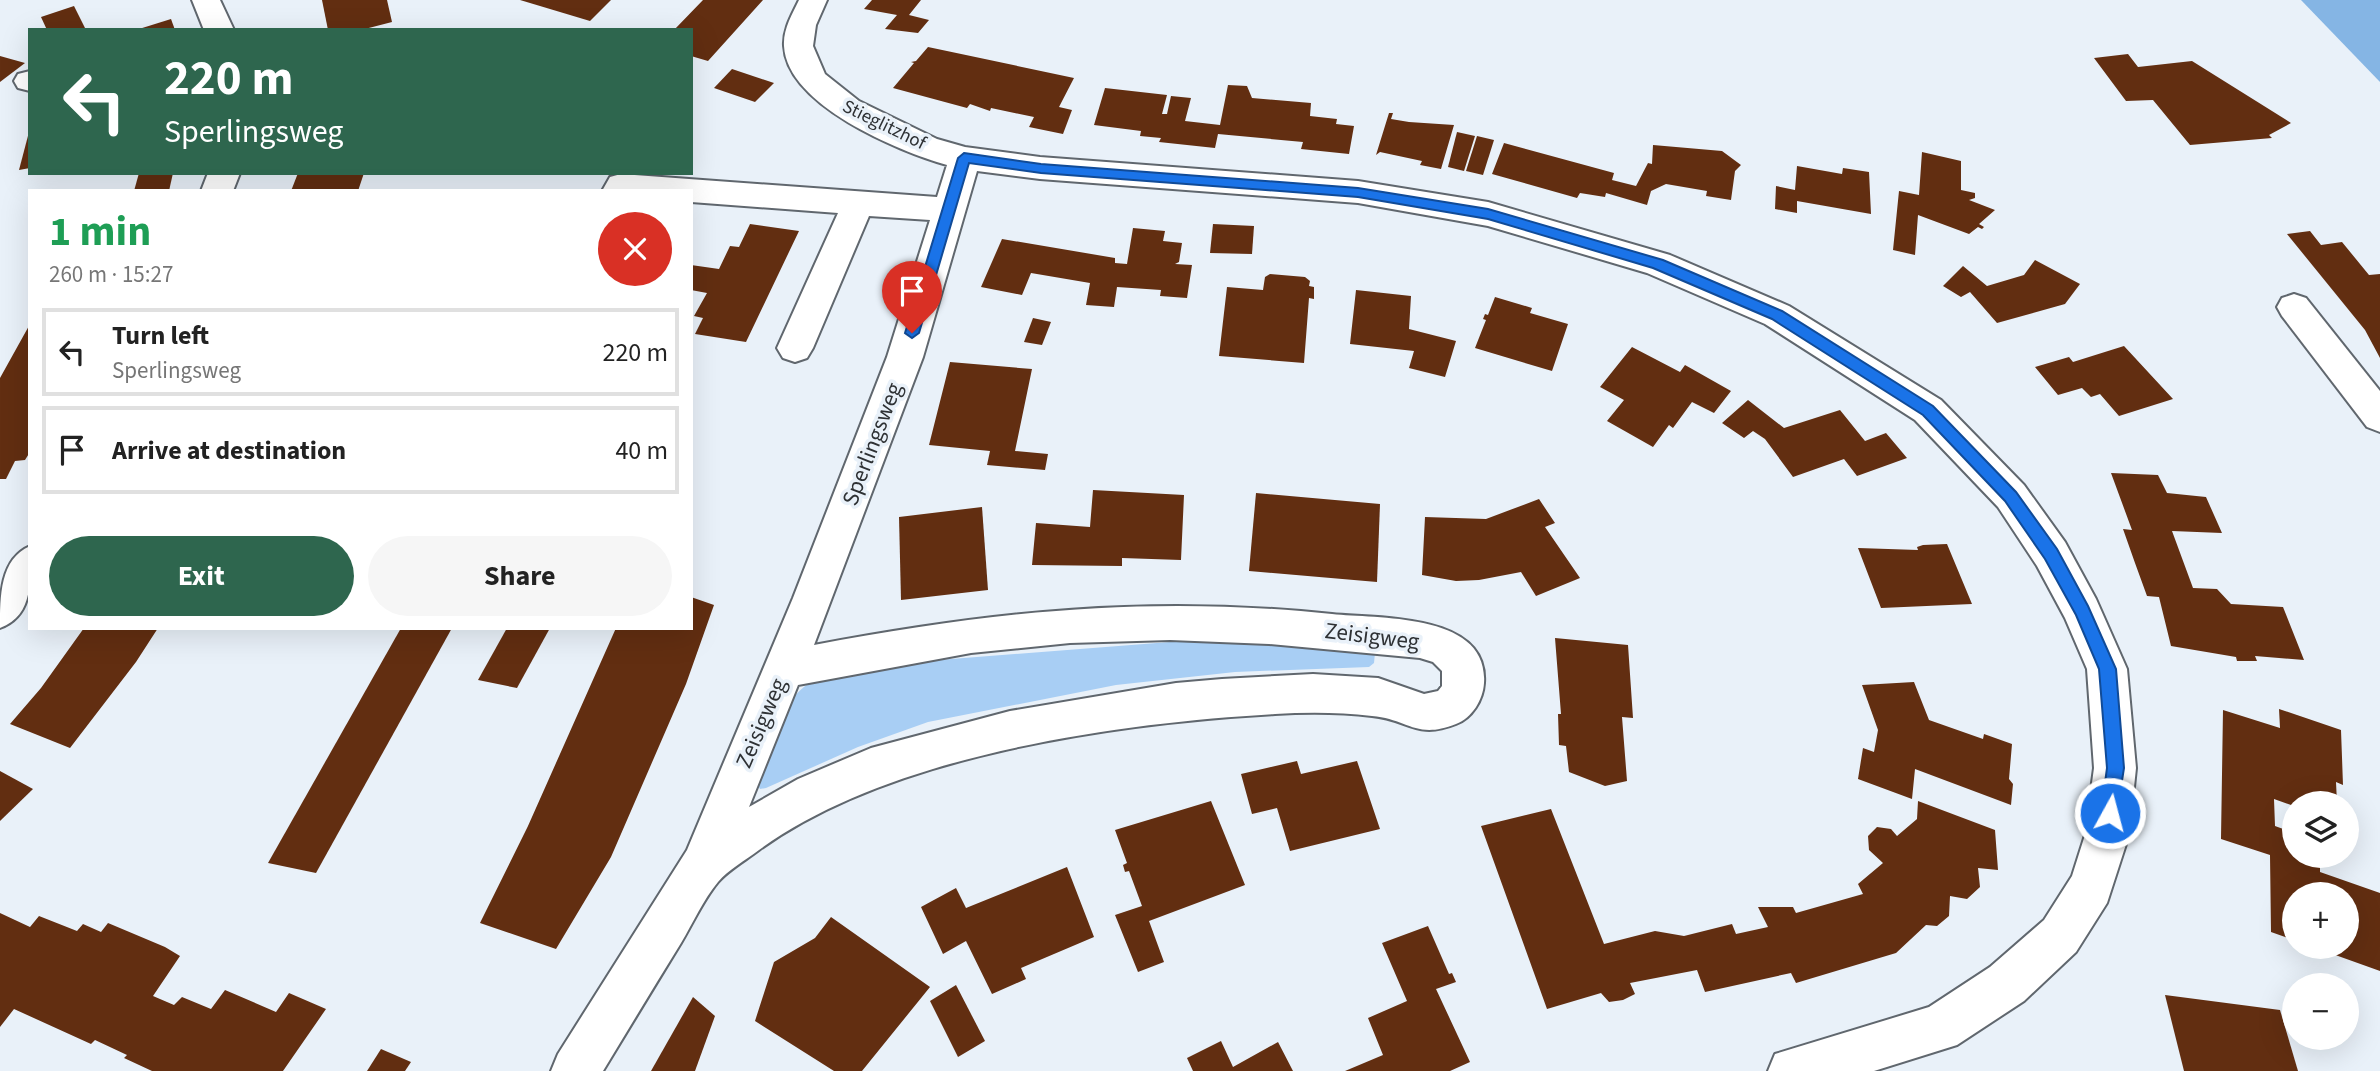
<!DOCTYPE html>
<meta charset="utf-8">
<style>
:root{--surface:#fff;--page:#f6f6f6;--text:#222;--muted:#767676;--line:#e0e0e0;--accent:#2e664e}
body{margin:0;font-family:"Source Sans 3",sans-serif;background:var(--page);color:var(--text);height:100vh;display:flex;flex-direction:column;font-size:26px;white-space:nowrap}
*{box-sizing:border-box;margin:0}
p{font-size:23px;color:var(--muted)}
.icon{flex:none;width:38px;height:38px;fill:none;stroke:currentColor;stroke-width:2;stroke-linecap:round;stroke-linejoin:round}
.map{position:relative;flex:1;overflow:hidden}
.drawer{position:absolute;left:28px;top:189px;width:665px;height:441px;display:flex;flex-direction:column;background:var(--surface);border-radius:0px;box-shadow:0 7px 28px #0002}
.drawer>*{flex:none}
.hud{position:absolute;left:28px;top:28px;width:665px;height:147px;border-radius:0px;box-shadow:0 7px 28px #0002;background:#2e664e;color:#fff;overflow:hidden}
.controls{position:absolute;left:2282px;top:791px;display:grid;gap:14px}
.controls a{display:grid;place-items:center;width:77px;height:77px;border-radius:50%;background:var(--surface);box-shadow:0 7px 28px #0002;font-size:35px}
.pin{position:absolute;display:grid;place-items:center;width:60px;height:60px;color:#fff;margin:-72px -30px;border-radius:50% 50% 50% 0;rotate:-45deg;box-shadow:0 0 7px #0007}
.pin .icon{rotate:45deg}
.me{position:absolute;width:77px;margin:-38px;rotate:7deg;stroke-linejoin:round;filter:drop-shadow(0 0 5px #0008)}
.turn{display:flex;align-items:center;gap:24px;height:147px;padding:0 21px;font-size:32px}
.turn .icon{width:91px;height:91px;stroke-width:2.5}
.turn b{display:block;font-size:49px;line-height:60px}
.round{display:grid;place-items:center;flex:none;width:74px;height:74px;border-radius:37px;background:var(--page)}
.overview{display:flex;align-items:center;justify-content:space-between;height:119px;padding:0 21px}
h1{font-size:42px;font-weight:700;line-height:52px;color:#1e9e55}
.action{display:flex;gap:14px;margin-top:auto;padding:14px 21px}
.action a{flex:1;height:80px;border-radius:42px;background:var(--accent);color:#fff;font-size:28px;font-weight:700;line-height:80px;text-align:center}
.action a+a{background:var(--page);color:var(--text)}
ul{padding:0;list-style:none}
li{display:flex;align-items:center;gap:21px;height:88px;margin:0 14px 10px;padding:0 7px;border:4px solid var(--line);border-radius:0px}
li div{flex:1}
li b{display:block;font-size:26px}
li em{font-style:normal}
.map>svg:first-child{display:block}
.green{fill:#a8cef4}
.forest{fill:#85b5e4}
.building{fill:#622e11}
.lines{fill:none;stroke-linecap:round;stroke-linejoin:round}
.minor-casing{stroke:#60676e;stroke-width:4}
.minor{fill:#fff;fill-rule:evenodd}
.route{fill:#1a73e8;stroke:#114b97;stroke-width:2}
.labels{text-anchor:middle;dominant-baseline:central;stroke-width:7;stroke-linejoin:round;paint-order:stroke}
.far-street-label{font-size:19px;fill:#2e3134;stroke:#e9f1f9}
.street-label{font-size:23px;fill:#2e3134;stroke:#e9f1f9}
</style>
<div class="map">
<svg width="2380" height="1071" viewBox="0 0 2380 1071">
<rect width="100%" height="100%" fill="#e9f1f9"/>
<path class="green" d="M1208 639 1369 650 1375 653 1374 663 1369 667 1235 672 1116 685 928 722 858 747 766 788 760 789 757 784C765 756 782 700 808 684 820 676 836 672 849 667Z"/>
<path class="forest" d="M2301 0H2380V82Z"/>
<g class="building">
<path d="M322 0H387L392 22 361 30H328Z"/>
<path d="M520 0H611L590 21Z"/>
<path d="M703 0H763L708 61 691 56V30H674Z"/>
<path d="M872 0H921L909 15 929 20 918 33 885 29 897 15 864 9Z"/>
<path d="M74 6 86 30H47L41 17Z"/>
<path d="M171 19 175 30H139V29Z"/>
<path d="M928 47 1074 78 1059 107 1072 110 1063 134 1029 127 1034 117 991 108 990 111 970 104 967 108 893 88 914 63 911 62 916 61Z"/>
<path d="M2128 54 2138 67 2192 61 2291 123 2269 135 2272 138 2190 145 2153 100 2126 101 2094 58Z"/>
<path d="M0 56 25 63 0 82Z"/>
<path d="M732 69 774 83 755 102 714 88Z"/>
<path d="M1228 85 1247 86 1252 98 1311 103 1310 116 1337 119 1336 124 1354 126 1349 154 1301 149 1303 142 1218 134 1215 148 1159 142 1161 138 1140 136 1141 131 1094 125 1105 88 1167 95 1162 114H1167L1171 96 1191 98 1185 121 1220 125Z"/>
<path d="M1389 113H1393L1391 119 1409 122 1454 125 1441 169 1420 165 1422 161 1380 152 1376 155Z"/>
<path d="M29 132 30 168 19 170Z"/>
<path d="M1457 132 1475 136 1464 171 1448 167Z"/>
<path d="M1477 136 1494 140 1483 175 1466 171Z"/>
<path d="M1504 143 1614 173 1612 180 1636 186 1648 163 1652 164 1653 145 1722 151 1741 165 1735 171 1731 200 1706 196 1707 191 1666 184 1651 191 1647 205 1606 193 1605 197 1580 193 1577 198 1492 174Z"/>
<path d="M1922 152 1961 161V190L1975 193V198L1969 200 1995 210 1979 224 1984 227 1982 229 1978 227 1969 234 1918 215 1915 255 1893 250 1899 191 1919 195Z"/>
<path d="M1797 166 1842 174 1843 168 1869 172 1871 214 1797 201V213L1775 209 1776 186 1795 190Z"/>
<path d="M139 173H173L169 191H134Z"/>
<path d="M298 173H364L358 191H291Z"/>
<path d="M750 224 799 231 746 342 695 334 703 318 694 316 707 293 691 290V265L719 269 730 246 739 247Z"/>
<path d="M1213 224 1254 226 1252 254 1210 253Z"/>
<path d="M1133 228 1165 231 1163 241 1182 243 1179 262 1175 264 1192 265 1187 298 1160 296 1161 290 1117 287 1114 307 1086 305 1090 283 1031 273 1022 295 981 287 1002 239 1115 258V263L1127 264Z"/>
<path d="M2310 231 2321 245 2342 242 2369 275 2380 274V358L2365 330 2287 234Z"/>
<path d="M2035 260 2080 284 2065 304 1997 323 1970 292 1961 297 1943 286 1963 266 1987 286 2024 275Z"/>
<path d="M1270 274 1305 277 1310 281 1309 286 1314 287V299L1309 298 1304 363 1219 356 1227 287 1263 290 1265 277Z"/>
<path d="M1356 290 1411 296 1409 329 1456 341 1445 377 1409 368 1414 351 1350 344Z"/>
<path d="M1495 297 1532 308 1530 313 1568 324 1552 371 1475 348 1486 320 1483 319 1485 314 1488 315Z"/>
<path d="M1033 318 1051 322 1042 345 1024 342Z"/>
<path d="M30 324V452L25 460 15 461 6 479H0V378Z"/>
<path d="M2124 346 2173 399 2119 416 2100 394 2091 397 2082 388 2058 395 2035 367 2069 357 2073 362Z"/>
<path d="M1632 347 1680 372 1685 365 1731 391 1714 413 1692 402 1673 428 1669 425 1653 447 1607 421 1624 400 1600 387Z"/>
<path d="M950 362 1032 369 1015 451 1048 454 1045 470 987 465 990 451 929 445Z"/>
<path d="M1748 400 1784 428 1840 410 1865 441 1886 433 1907 458 1857 476 1844 459 1793 477 1765 439 1753 431 1744 438 1722 423Z"/>
<path d="M2111 473 2158 475 2167 493 2206 497 2222 533 2172 531 2193 588 2217 589 2231 604 2283 607 2304 660 2255 656 2257 661H2237L2236 657 2171 646 2159 597 2147 596 2135 563 2123 529 2132 530Z"/>
<path d="M1093 490 1184 495 1181 560 1122 558V566L1032 565 1036 523 1090 527Z"/>
<path d="M1256 493 1380 504 1377 582 1249 571Z"/>
<path d="M1539 499 1555 523 1545 527 1580 578 1536 596 1521 572 1479 580 1456 581 1422 575 1425 517 1486 519Z"/>
<path d="M982 507 988 590 901 600 899 517Z"/>
<path d="M1947 544 1972 604 1881 608 1858 548 1918 550 1917 547 1923 545Z"/>
<path d="M691 597 714 605 686 684 611 857 556 949 480 923 528 826 616 628H691Z"/>
<path d="M84 628H158L136 662 70 748 10 724 41 688Z"/>
<path d="M401 628H452L316 873 268 863Z"/>
<path d="M507 628H550L517 688 478 680Z"/>
<path d="M1555 638 1628 645 1633 718 1622 717 1627 781 1605 786 1569 772 1566 746 1559 745 1558 714H1561Z"/>
<path d="M1914 682 1929 720 1983 739 1984 734 2012 744 2009 779 2013 784 2011 805 1915 769 1912 799 1858 779 1863 748 1874 752 1878 730 1862 685Z"/>
<path d="M2279 709 2341 730 2343 785 2336 782 2337 803 2294 806 2274 799 2275 826 2294 833V856H2320V872L2380 893V971L2313 947H2347V894H2294V940L2271 932 2270 855 2221 839 2223 710 2280 728Z"/>
<path d="M1297 761 1301 774 1357 761 1380 829 1290 851 1277 808 1252 814 1241 774Z"/>
<path d="M0 771 33 789 0 821Z"/>
<path d="M1211 801 1245 885 1149 921 1164 962 1138 972 1115 915 1142 906 1129 871 1125 872 1123 865 1127 863 1115 830Z"/>
<path d="M1918 801 1995 830 1998 870 1978 868 1980 887 1967 899 1950 896 1949 916 1937 926 1926 925 1896 953 1796 983 1791 973 1705 992 1697 970 1630 983 1635 994 1623 1000 1609 1002 1601 993 1547 1009 1481 826 1551 809 1604 944 1655 931 1684 936 1732 924 1736 934 1768 927 1758 907H1793L1796 913 1863 894 1858 884 1883 863 1869 850 1868 836 1877 827 1891 829 1897 836 1917 819Z"/>
<path d="M1067 867 1094 937 1021 968 1026 979 992 994 966 941 943 954 921 907 956 888 966 908Z"/>
<path d="M0 913 30 927 39 916 77 931 83 924 101 932 108 923 165 947 180 956 153 996 174 1005 182 997 211 1009 225 990 276 1012 289 993 326 1009 283 1071H152L124 1058 127 1055 95 1040 91 1044 14 1009 0 1027Z"/>
<path d="M831 917 930 987 862 1071H834L755 1021 774 962 815 938Z"/>
<path d="M1428 926 1449 974 1452 973 1456 982 1436 989 1470 1062 1450 1071H1345L1383 1055 1368 1018 1407 1001 1382 943Z"/>
<path d="M956 985 985 1041 958 1057 930 1001Z"/>
<path d="M2165 995 2280 1010 2298 1071H2184Z"/>
<path d="M693 997 715 1016 695 1071H651Z"/>
<path d="M1221 1041 1233 1067 1278 1042 1293 1071H1193L1187 1058Z"/>
<path d="M381 1049 411 1062 405 1071H367Z"/>
</g>
<g class="lines">
<g class="minor-casing">
<g id="minor">
<path d="M192 0H220L234 30H204Z"/>
<path d="M799 0H827L816 25 813 46 825 74 859 101 937 139 965 147 1040 157 1358 181 1488 202 1670 255 1789 306 1941 400 2024 485 2065 542 2096 599 2127 669 2136 768 2129 835 2107 903 2076 952 2024 1001 1957 1045 1874 1071H1768L1775 1054 1929 1007 1990 967 2044 920 2072 876 2085 835 2094 768 2087 669 2065 618 2037 566 1998 507 1915 420 1765 324 1647 273 1488 226 1358 203 1040 179 977 171 923 357 814 645C993 611 1150 595 1332 614 1377 619 1489 612 1484 683 1483 700 1472 718 1456 724 1416 740 1408 719 1372 716 1339 712 1307 712 1275 714 1116 723 889 755 759 850 746 860 728 870 718 882 703 900 693 923 681 943 655 985 629 1028 603 1071H551L558 1054 687 850 793 598 887 357 930 220 869 216 813 348 807 358 795 362 783 358 777 348 838 213 691 202V191H602L610 177 621 174 937 197 947 165C898 151 787 105 784 46 783 29 792 15 799 0ZM1170 640 1269 644 1420 658 1433 662 1442 671V686L1438 691 1424 694 1378 678 1313 674 1222 679 1176 683 1010 711 871 748 798 779 749 807 798 685 971 653 1070 643Z"/>
<path d="M30 71V91L18 88 14 81 18 74Z"/>
<path d="M208 173H240L233 191H201Z"/>
<path d="M2294 294 2306 298 2380 391V432L2367 427 2282 316 2277 307 2282 298Z"/>
<path d="M30 546C30 578 35 615 0 628 0 596 0 559 30 546Z"/>
</g>
</g>
<use href="#minor" class="minor"/>
</g>
<path class="route" d="M964 153 1041 164 1358 188 1488 209 1663 260 1782 311 1933 406 2016 492 2057 549 2088 606 2116 669 2124 768 2116 819 2110 822 2103 819 2101 813 2107 768 2099 669 2076 615 2045 559 2005 501 1923 415 1772 319 1653 268 1488 219 1358 197 1041 173 969 163 919 333 912 338 905 333 958 158Z"/>
<g class="labels">
<g class="far-street-label">
<text transform="translate(884 125) rotate(26)">Stieglitzhof</text>
</g>
<g class="street-label">
<text transform="translate(872 444) rotate(-69)">Sperlingsweg</text>
<text transform="translate(1372 636) rotate(7)">Zeisigweg</text>
<text transform="translate(761 723) rotate(-67)">Zeisigweg</text>
</g>
</g>
</svg>
<div class="controls">
<a><svg class="icon" aria-label="layers" viewBox="0 0 24 24"><path d="M12 4l9 5-9 5-9-5zM3 14l9 5 9-5"/></svg></a>
<a>+</a>
<a>−</a>
</div>
<div class="pin" style="left:912px;top:333px;background:#d93025"><svg class="icon" aria-label="arrive" viewBox="0 0 24 24"><path d="M6 21V4h12l-3 4 3 4H6"/></svg></div>
<svg class="me" style="left:2110px;top:813px" viewBox="-20 -20 40 40"><circle r="17" fill="#1a73e8" stroke="#fff" stroke-width="3"/><path d="M0-11L8 9 0 5-8 9z" fill="#fff"/></svg>
<div class="hud">
<div class="turn"><svg class="icon" aria-label="left" viewBox="0 0 24 24"><path d="M17 20v-9H6M10 6l-5 5 5 5"/></svg><div><b>220 m</b>Sperlingsweg</div></div>
</div>
<section class="drawer">
<div class="overview"><div><h1>1 min</h1><p>260 m · 15:27</p></div><a class="round" style="background:#d93025;color:#fff"><svg class="icon" aria-label="close" viewBox="0 0 24 24"><path d="M6 6l12 12M18 6L6 18"/></svg></a></div>
<ul>
<li><svg class="icon" aria-label="left" viewBox="0 0 24 24"><path d="M17 20v-9H6M10 6l-5 5 5 5"/></svg><div><b>Turn left</b><p>Sperlingsweg</p></div><em>220 m</em></li>
<li><svg class="icon" aria-label="arrive" viewBox="0 0 24 24"><path d="M6 21V4h12l-3 4 3 4H6"/></svg><div><b>Arrive at destination</b></div><em>40 m</em></li>
</ul>
<div class="action"><a>Exit</a><a>Share</a></div>
</section>
</div>
